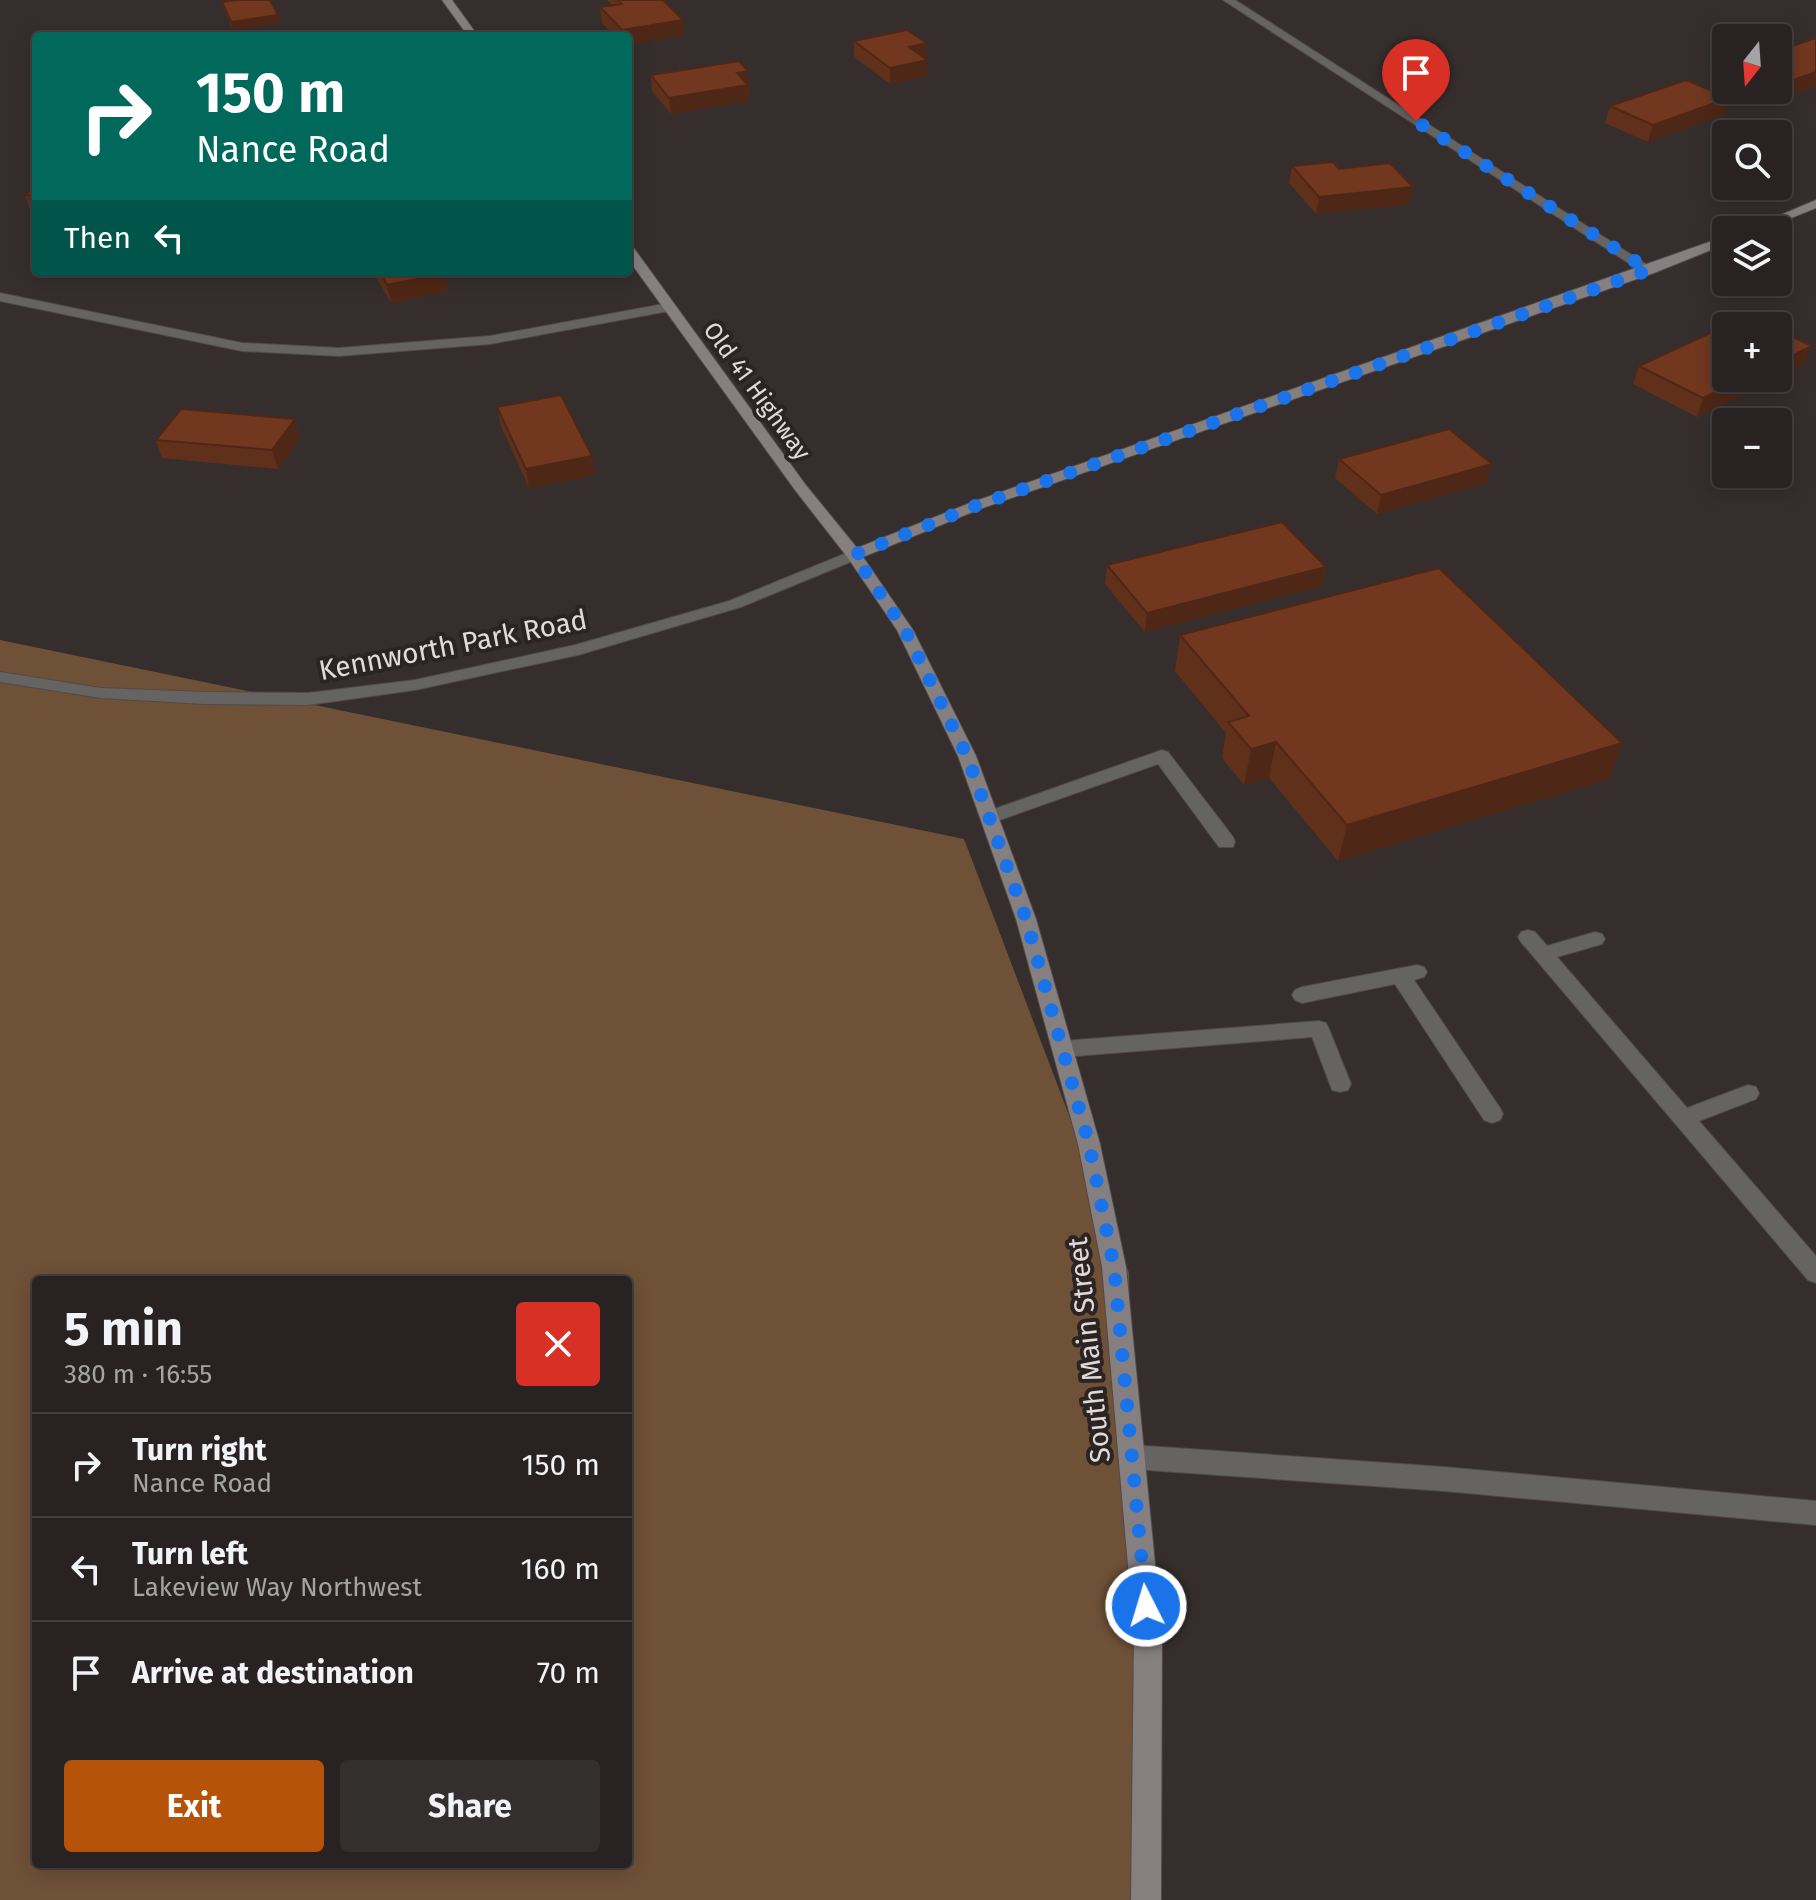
<!DOCTYPE html>
<meta charset="utf-8">
<style>
:root{--surface:#282222;--page:#342f2f;--text:#f1f3f6;--muted:#a5a4a5;--line:#443f40;--accent:#b45309}
body{margin:0;font-family:"Fira Sans",sans-serif;background:var(--page);color:var(--text);height:100vh;display:flex;flex-direction:column;font-size:30px;white-space:nowrap}
*{box-sizing:border-box;margin:0}
p{font-size:26px;color:var(--muted)}
.icon{flex:none;width:44px;height:44px;fill:none;stroke:currentColor;stroke-width:2;stroke-linecap:round;stroke-linejoin:round}
.map{position:relative;flex:1;overflow:hidden}
.side{position:absolute;left:32px;top:1276px;width:600px;height:592px;display:flex;flex-direction:column;background:var(--surface);border-radius:8px;box-shadow:0 4px 20px #0003,0 0 0 2px var(--line)}
.side>*{flex:none}
.banner{position:absolute;left:32px;top:32px;width:600px;height:244px;border-radius:8px;box-shadow:0 4px 20px #0003,0 0 0 2px var(--line);background:#00695c;color:#fff;overflow:hidden}
.needle{width:52px;rotate:197deg}
.controls{position:absolute;left:1712px;top:24px;display:grid;gap:16px}
.controls a{display:grid;place-items:center;width:80px;height:80px;border-radius:8px;background:var(--surface);box-shadow:0 4px 20px #0003,0 0 0 2px var(--line);font-size:40px}
.pin{position:absolute;display:grid;place-items:center;width:68px;height:68px;color:#fff;margin:-82px -34px;border-radius:50% 50% 50% 0;rotate:-45deg;box-shadow:0 0 8px #0007}
.pin .icon{rotate:45deg}
.me{position:absolute;width:88px;margin:-44px;rotate:355deg;stroke-linejoin:round;filter:drop-shadow(0 0 6px #0008)}
.turn{display:flex;align-items:center;gap:28px;height:168px;padding:0 32px;font-size:36px}
.turn .icon{width:104px;height:104px;stroke-width:2.5}
.turn b{display:block;font-size:56px;line-height:68px}
.then{display:flex;align-items:center;height:76px;padding:0 32px;background:#0003;gap:16px;font-size:30px}
.round{display:grid;place-items:center;flex:none;width:84px;height:84px;border-radius:8px;background:var(--page)}
.overview{display:flex;align-items:center;justify-content:space-between;height:136px;padding:0 32px}
h1{font-size:48px;font-weight:700;line-height:60px}
.action{display:flex;gap:16px;margin-top:auto;padding:16px 32px}
.action a{flex:1;height:92px;border-radius:8px;background:var(--accent);color:#fff;font-size:32px;font-weight:700;line-height:92px;text-align:center}
.action a+a{background:var(--page);color:var(--text)}
ul{padding:0;list-style:none}
li{display:flex;align-items:center;gap:24px;height:104px;padding:0 32px;border-top:2px solid var(--line)}
li div{flex:1}
li b{display:block;font-size:30px}
li em{font-style:normal}
.map>svg:first-child{display:block}
.green{fill:#6f5137;fill-rule:evenodd}
.lines{fill:none;stroke-linecap:round;stroke-linejoin:round}
.lane-casing{stroke:#504a49;stroke-width:2}
.street-casing{stroke:#504a49;stroke-width:2}
.secondary-casing{stroke:#504a49;stroke-width:2}
.lane{fill:#666363;fill-rule:evenodd}
.street{fill:#666363;fill-rule:evenodd}
.secondary{fill:#857f80;fill-rule:evenodd}
.wall{fill:#61301b}
.shaded-wall{fill:#4f2716}
.building{fill:#71381f;stroke:#4f2716;stroke-width:2}
.route{stroke:#1a73e8;stroke-width:14;stroke-dasharray:0 25.2}
.labels{text-anchor:middle;dominant-baseline:central;stroke-width:8;stroke-linejoin:round;paint-order:stroke}
.far-street-label{font-size:24px;fill:#e0dbdb;stroke:#2b2423}
.street-label{font-size:28px;fill:#e0dbdb;stroke:#2b2423}
</style>
<div class="map">
<svg width="1816" height="1900" viewBox="0 0 1816 1900">
<rect width="100%" height="100%" fill="#352e2d"/>
<path class="green" d="M0 640 964 839 1129 1273 1145 1900H0ZM36 1280H628V1864H36Z"/>
<g class="lines">
<g class="lane-casing">
<g id="lane">
<path d="M1162 750 1168 752 1233 837 1235 842 1233 847H1219L1158 764 997 821 990 823 981 817 983 813Z"/>
<path d="M1528 930 1535 932 1547 946 1595 932 1602 934 1605 939 1602 944 1557 957 1687 1108 1748 1085 1756 1087 1759 1093 1756 1099 1699 1121 1816 1256V1283L1808 1280 1521 942 1518 937 1521 932Z"/>
<path d="M1417 965 1424 967 1427 972 1424 977 1414 980 1500 1108 1503 1114 1500 1120 1492 1123 1484 1120 1395 984 1302 1003 1295 1000 1292 995 1295 990 1302 987Z"/>
<path d="M1319 1021 1326 1023 1329 1029 1351 1084 1348 1090 1340 1092 1332 1090 1312 1037 1063 1057 1056 1055 1052 1049 1056 1043 1063 1041Z"/>
<path d="M1132 1445 1444 1467 1816 1501V1525L1444 1491 1132 1469 1123 1465 1119 1457 1123 1449Z"/>
</g>
</g>
<g class="street-casing">
<g id="street">
<path d="M1223 0H1235L1655 270 1644 273Z"/>
<path d="M0 293 242 343 339 348 490 336 669 303 676 307 669 311 490 344 339 356 242 351 0 301Z"/>
<path d="M854 550 862 555 860 558 741 607 578 655 415 690 308 705 204 704 101 698 0 682V672L101 688 204 692 308 693 415 680 575 645 729 601Z"/>
</g>
</g>
<g class="secondary-casing">
<g id="secondary">
<path d="M442 0H452L478 36H468Z"/>
<path d="M1816 200V208L1762 230H1745Z"/>
<path d="M1726 236V244L1654 273 980 509 863 557 913 630 976 756 1036 919 1100 1144 1126 1267 1162 1635 1161 1900H1131L1134 1635 1102 1267 1078 1144 1016 919 958 756 897 630 848 558 795 490 628 259V246L633 247 805 484 857 548 970 503Z"/>
</g>
</g>
<use href="#lane" class="lane"/>
<use href="#street" class="street"/>
<use href="#secondary" class="secondary"/>
</g>
<g class="wall">
<path d="M607 0H663L683 20 684 35 628 45V36H615L602 23 600 7 612 5Z"/>
<path d="M222 2 278 15 280 23 233 30 224 10Z"/>
<path d="M1816 38V86L1783 98 1764 90H1778V51Z"/>
<path d="M854 41 927 43V76L890 84 854 57Z"/>
<path d="M1726 48V75L1709 68 1714 52Z"/>
<path d="M651 75 749 87V101L671 114 652 91Z"/>
<path d="M1610 106 1724 114 1648 142 1605 123Z"/>
<path d="M1292 166 1410 204 1316 214 1289 183Z"/>
<path d="M36 186V213L31 212 25 195Z"/>
<path d="M373 272H444L449 291 391 303Z"/>
<path d="M1639 366 1726 378H1776L1697 417 1633 384Z"/>
<path d="M497 407 592 456 595 475 529 488 501 426Z"/>
<path d="M295 419 300 438 278 469 162 458 156 440Z"/>
<path d="M1339 459 1492 464 1487 483 1377 514 1335 478Z"/>
<path d="M1107 565 1326 567 1322 586 1145 632 1105 584Z"/>
<path d="M1180 635 1609 779 1338 861 1269 778 1244 785 1222 758 1226 733 1175 671Z"/>
</g>
<g class="shaded-wall">
<path d="M278 15 280 23 233 30 231 22Z"/>
<path d="M683 20 684 35 628 45V36H623L622 30Z"/>
<path d="M927 43V59L909 47Z"/>
<path d="M927 60V76L890 84V68Z"/>
<path d="M748 71 749 101 671 114 669 98 737 73Z"/>
<path d="M1816 72V86L1783 98 1788 82Z"/>
<path d="M1729 98 1724 114 1648 142 1653 125Z"/>
<path d="M1413 187 1410 204 1316 214 1319 197Z"/>
<path d="M445 273 449 291 391 303 387 285Z"/>
<path d="M1812 346 1804 364 1778 377V362Z"/>
<path d="M1746 378H1776L1697 417 1703 398Z"/>
<path d="M295 419 300 438 278 469 272 450Z"/>
<path d="M592 456 595 475 529 488 526 469Z"/>
<path d="M1492 464 1487 483 1377 514 1381 495Z"/>
<path d="M1326 567 1322 586 1145 632 1147 613Z"/>
<path d="M1276 742 1269 778 1244 785 1251 749Z"/>
<path d="M1622 743 1609 779 1338 861 1347 825Z"/>
</g>
<g class="building">
<path d="M236 0H270L278 15 231 22 222 2Z"/>
<path d="M618 0H663L683 20 622 30 600 7 622 4Z"/>
<path d="M907 30 927 43 909 47 927 60 890 68 854 41Z"/>
<path d="M1816 38V72L1788 82 1778 77V51Z"/>
<path d="M1726 48V56L1714 52Z"/>
<path d="M739 61 748 71 737 73 748 85 669 98 651 75Z"/>
<path d="M1686 80 1729 98 1653 125 1610 106Z"/>
<path d="M1333 162 1339 169 1390 163 1413 187 1319 197 1292 166Z"/>
<path d="M36 186V196L25 195Z"/>
<path d="M380 272H444L445 273 387 285Z"/>
<path d="M1747 316 1769 326H1726V378H1746L1703 398 1639 366Z"/>
<path d="M1778 330 1812 346 1778 362Z"/>
<path d="M561 395 592 456 526 469 497 407Z"/>
<path d="M181 409 295 419 272 450 156 440Z"/>
<path d="M1449 429 1492 464 1381 495 1339 459Z"/>
<path d="M1282 522 1326 567 1147 613 1107 565Z"/>
<path d="M1439 568 1622 743 1347 825 1276 742 1251 749 1228 722 1249 716 1180 635Z"/>
</g>
<g class="lines">
<path class="route" d="M1146 1606 1114 1267 1089 1144 1026 919 967 756 905 630 854 555 975 506 1649 270 1416 121"/>
</g>
<g class="labels">
<g class="far-street-label">
<text transform="translate(757 391) rotate(54)">Old 41 Highway</text>
</g>
<g class="street-label">
<text transform="translate(453 645) rotate(-11)">Kennworth Park Road</text>
<text transform="translate(1089 1350) rotate(-96)">South Main Street</text>
</g>
</g>
</svg>
<div class="controls">
<a><svg class="needle" viewBox="-14 -14 28 28"><path d="M0-13l5 13h-10z" fill="#e53935"/><path d="M0 13l5-13h-10z" fill="#a5a4a5"/></svg></a>
<a><svg class="icon" aria-label="search" viewBox="0 0 24 24"><circle cx="10" cy="10" r="6"/><path d="M15 15l6 6"/></svg></a>
<a><svg class="icon" aria-label="layers" viewBox="0 0 24 24"><path d="M12 4l9 5-9 5-9-5zM3 14l9 5 9-5"/></svg></a>
<a>+</a>
<a>−</a>
</div>
<div class="pin" style="left:1416px;top:121px;background:#d93025"><svg class="icon" aria-label="arrive" viewBox="0 0 24 24"><path d="M6 21V4h12l-3 4 3 4H6"/></svg></div>
<svg class="me" style="left:1146px;top:1606px" viewBox="-20 -20 40 40"><circle r="17" fill="#1a73e8" stroke="#fff" stroke-width="3"/><path d="M0-11L8 9 0 5-8 9z" fill="#fff"/></svg>
<div class="banner">
<div class="turn"><svg class="icon" aria-label="right" viewBox="0 0 24 24"><path d="M7 20v-9h11M14 6l5 5-5 5"/></svg><div><b>150 m</b>Nance Road</div></div>
<div class="then">Then<svg class="icon" aria-label="left" viewBox="0 0 24 24"><path d="M17 20v-9H6M10 6l-5 5 5 5"/></svg></div>
</div>
<section class="side">
<div class="overview"><div><h1>5 min</h1><p>380 m · 16:55</p></div><a class="round" style="background:#d93025;color:#fff"><svg class="icon" aria-label="close" viewBox="0 0 24 24"><path d="M6 6l12 12M18 6L6 18"/></svg></a></div>
<ul>
<li><svg class="icon" aria-label="right" viewBox="0 0 24 24"><path d="M7 20v-9h11M14 6l5 5-5 5"/></svg><div><b>Turn right</b><p>Nance Road</p></div><em>150 m</em></li>
<li><svg class="icon" aria-label="left" viewBox="0 0 24 24"><path d="M17 20v-9H6M10 6l-5 5 5 5"/></svg><div><b>Turn left</b><p>Lakeview Way Northwest</p></div><em>160 m</em></li>
<li><svg class="icon" aria-label="arrive" viewBox="0 0 24 24"><path d="M6 21V4h12l-3 4 3 4H6"/></svg><div><b>Arrive at destination</b></div><em>70 m</em></li>
</ul>
<div class="action"><a>Exit</a><a>Share</a></div>
</section>
</div>
